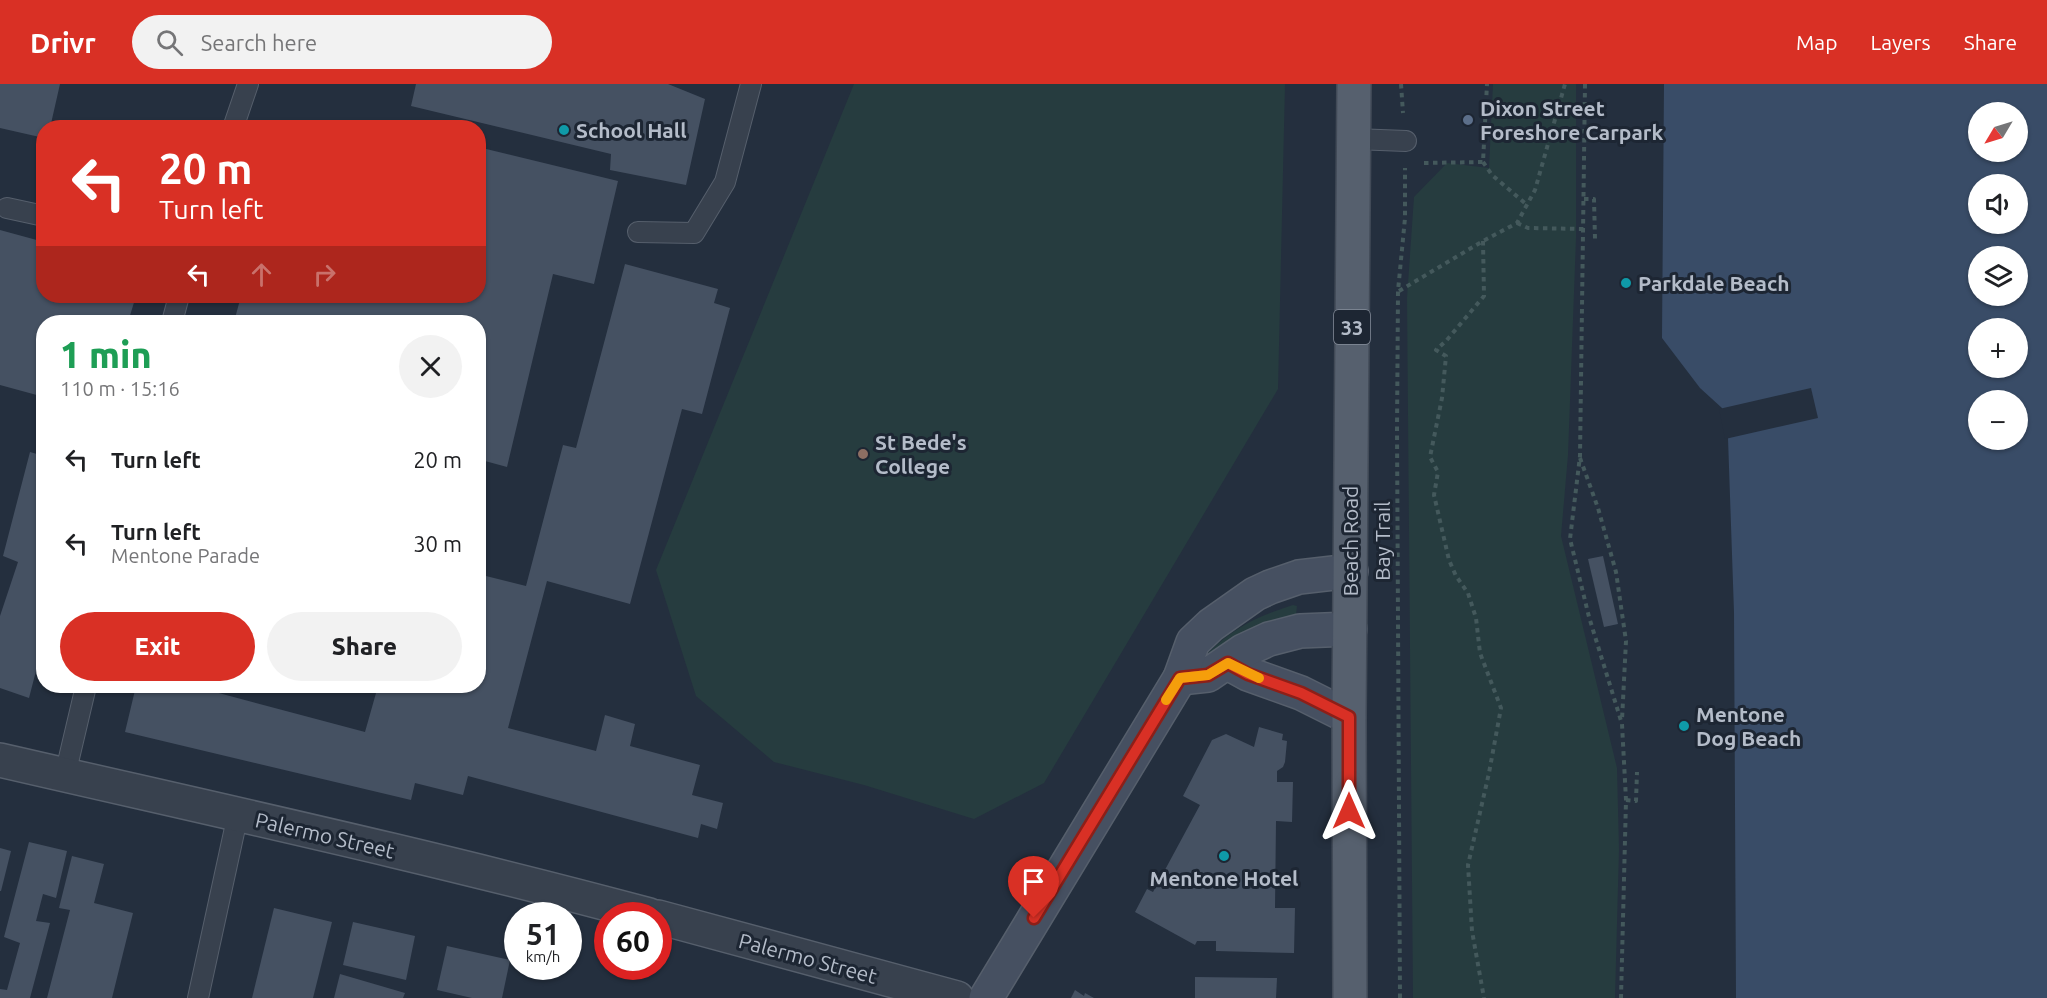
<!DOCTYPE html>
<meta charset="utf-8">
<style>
:root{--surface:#fff;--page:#f2f2f2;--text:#202124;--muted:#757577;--accent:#d93025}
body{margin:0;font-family:Ubuntu,sans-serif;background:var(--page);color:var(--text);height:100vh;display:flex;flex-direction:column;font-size:22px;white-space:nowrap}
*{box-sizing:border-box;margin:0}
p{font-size:20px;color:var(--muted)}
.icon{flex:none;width:33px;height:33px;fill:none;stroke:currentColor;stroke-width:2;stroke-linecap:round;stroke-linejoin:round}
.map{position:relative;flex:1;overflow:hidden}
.panel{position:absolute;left:36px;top:231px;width:450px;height:378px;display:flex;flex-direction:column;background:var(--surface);border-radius:24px;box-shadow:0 2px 4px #0004}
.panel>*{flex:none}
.hud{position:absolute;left:36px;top:36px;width:450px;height:183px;border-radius:24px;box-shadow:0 2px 4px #0004;background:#d93025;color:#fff;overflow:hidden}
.needle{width:39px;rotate:232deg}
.tools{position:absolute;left:1968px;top:18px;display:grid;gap:12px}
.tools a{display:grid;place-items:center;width:60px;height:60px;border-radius:50%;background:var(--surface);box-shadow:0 2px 4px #0004;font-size:30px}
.speed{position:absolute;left:504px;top:818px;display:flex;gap:12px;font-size:30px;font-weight:700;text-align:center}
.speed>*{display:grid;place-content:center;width:78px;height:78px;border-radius:50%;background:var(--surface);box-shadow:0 2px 4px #0004;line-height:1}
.speed small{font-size:15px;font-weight:400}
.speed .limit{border:9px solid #d22;background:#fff;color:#111}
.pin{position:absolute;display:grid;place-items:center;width:51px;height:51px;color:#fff;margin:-62px -26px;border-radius:50% 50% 50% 0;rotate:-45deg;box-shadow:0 0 6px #0007}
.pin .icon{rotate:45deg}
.me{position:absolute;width:66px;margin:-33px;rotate:0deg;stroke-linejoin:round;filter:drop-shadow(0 0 4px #0008)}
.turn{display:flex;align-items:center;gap:21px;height:126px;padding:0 24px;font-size:27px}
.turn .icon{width:78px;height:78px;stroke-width:2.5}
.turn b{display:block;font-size:42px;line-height:51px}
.lanes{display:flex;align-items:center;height:57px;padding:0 24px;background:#0003;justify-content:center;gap:30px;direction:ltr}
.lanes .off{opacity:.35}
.round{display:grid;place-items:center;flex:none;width:63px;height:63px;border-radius:32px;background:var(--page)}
.summary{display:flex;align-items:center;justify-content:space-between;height:102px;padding:0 24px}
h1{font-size:36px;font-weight:800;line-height:45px;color:#1e9e55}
.action{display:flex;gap:12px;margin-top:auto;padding:12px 24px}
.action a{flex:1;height:69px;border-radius:36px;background:var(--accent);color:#fff;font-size:24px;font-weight:800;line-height:69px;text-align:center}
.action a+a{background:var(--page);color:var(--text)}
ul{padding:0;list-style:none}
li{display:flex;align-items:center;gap:18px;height:84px;padding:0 24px}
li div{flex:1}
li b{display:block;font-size:22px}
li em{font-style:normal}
header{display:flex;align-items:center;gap:36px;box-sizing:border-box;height:84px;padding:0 30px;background:var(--accent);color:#fff}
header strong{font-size:28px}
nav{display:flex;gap:33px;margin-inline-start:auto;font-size:21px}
.search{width:420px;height:54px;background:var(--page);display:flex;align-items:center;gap:15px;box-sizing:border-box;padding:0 21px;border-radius:33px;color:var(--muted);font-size:22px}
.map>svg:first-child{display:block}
.green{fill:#263c3f}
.water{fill:#394c67;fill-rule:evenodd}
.pier{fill:#242f3e}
.building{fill:#455162}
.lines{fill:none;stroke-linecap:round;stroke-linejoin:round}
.lane-casing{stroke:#565f6c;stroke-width:22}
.street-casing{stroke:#565f6c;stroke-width:36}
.secondary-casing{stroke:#565f6c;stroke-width:36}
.primary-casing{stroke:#414a57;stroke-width:36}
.path{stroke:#44595c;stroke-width:4;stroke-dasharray:4.5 4.5;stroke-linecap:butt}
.lane{stroke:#38414e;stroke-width:20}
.street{stroke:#38414e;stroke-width:33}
.secondary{stroke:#465061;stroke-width:33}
.primary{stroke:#56606e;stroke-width:33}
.route-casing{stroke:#8d1f18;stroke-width:15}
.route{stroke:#d93025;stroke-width:10}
.slow{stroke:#f59e0b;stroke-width:10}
.service-dot{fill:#5c6f8a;stroke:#1d2633;stroke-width:2}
.culture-dot{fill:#0f9aa8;stroke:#1d2633;stroke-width:2}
.education-dot{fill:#8d6e63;stroke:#1d2633;stroke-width:2}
.labels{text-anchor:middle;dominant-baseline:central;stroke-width:6;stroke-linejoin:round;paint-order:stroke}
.shield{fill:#1d2633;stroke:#878f9c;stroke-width:1.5}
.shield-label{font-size:20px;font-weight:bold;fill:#b4bcc9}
.poi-label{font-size:21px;font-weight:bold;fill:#b4bcc9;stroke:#1d2633;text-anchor:start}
.street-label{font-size:21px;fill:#b4bcc9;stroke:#1d2633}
</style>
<header>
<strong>Drivr</strong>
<div class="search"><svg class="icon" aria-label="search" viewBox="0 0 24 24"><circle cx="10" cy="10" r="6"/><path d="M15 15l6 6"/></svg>Search here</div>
<nav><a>Map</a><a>Layers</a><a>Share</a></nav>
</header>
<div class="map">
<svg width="2047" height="914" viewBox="0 0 2047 914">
<rect width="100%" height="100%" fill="#242f3e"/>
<g class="green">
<path d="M854 0H1285L1278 305 1044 699 974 735 864 701 774 678 696 612 656 486Z"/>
<path d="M1493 0H1576V154L1568 371 1561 452 1617 684 1619 765 1615 914H1413L1407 214 1414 113 1447 79 1489 84Z"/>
<path d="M1293 521 1297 522 1296 531 1212 573 1208 569C1234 543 1259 532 1293 521Z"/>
</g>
<path class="water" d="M1664 0H2047V914H1736L1734 528 1728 354 1722 324 1700 304 1662 254ZM1978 28H2018V68H1978ZM1978 100H2018V140H1978ZM1978 172H2018V212H1978ZM1978 244H2018V284H1978ZM1978 316H2018V356H1978Z"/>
<path class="pier" d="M1811 304 1818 334 1725 355 1719 325Z"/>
<g class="building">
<path d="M0 0H60L50 44H44V54L0 44Z"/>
<path d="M416 0H668L705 15 686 101 610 86 611 70 411 22Z"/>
<path d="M368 36 395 43V44H367Z"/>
<path d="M478 63 618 97 594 200 553 190 507 383 485 377 479 401 478 238H234L241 212H478V174L484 149 478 148Z"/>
<path d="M0 146 44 158V212H136L128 238H44V313L0 301Z"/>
<path d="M625 180 718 205 714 219 730 224 702 330 682 325 630 520 547 497 508 644 596 667 605 631 635 640 630 662 700 681 692 711 723 719 717 745 701 740 698 754 468 692 463 711 415 699 411 716 125 648 136 602H200V604L365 648 378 602H478V490L526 502 563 361 576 364Z"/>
<path d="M30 368 44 372V556L29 614 0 604V532L18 478 3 472Z"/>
<path d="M1603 472 1618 540 1604 543 1588 475Z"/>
<path d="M1259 643 1283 650 1282 656 1287 657 1285 678 1283 683 1277 687V698H1293L1292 738 1276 737 1275 824H1295L1294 869 1216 867V857H1197L1195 861 1135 828 1147 805 1153 808 1200 721 1183 712 1212 656 1226 650 1254 663Z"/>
<path d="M29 758 67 767 56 814 43 810 36 837 50 839 30 914H0V905L7 906 20 859 4 853Z"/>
<path d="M0 764 11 767 1 807H0Z"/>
<path d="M72 772 104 780 94 819 133 829 112 914H47L70 826 59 824Z"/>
<path d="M274 824 332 838 313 914H252Z"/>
<path d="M353 838 415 852 406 896 343 881Z"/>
<path d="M447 862 510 876 502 914H472L437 906Z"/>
<path d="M340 890 405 909 403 914H334Z"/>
<path d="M1195 893 1277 894 1276 914H1195Z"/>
<path d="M1075 906 1084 912 1085 909 1094 914H1071Z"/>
</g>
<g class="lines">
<g class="lane-casing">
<g id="lane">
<path d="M233 44 248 0"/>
<path d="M1354 55 1406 57"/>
<path d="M7 124 44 132"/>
<path d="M638 148 694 149 725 98 751 0"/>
<path d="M172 238 179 212"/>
<path d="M65 691 86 602"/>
<path d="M198 914 238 730"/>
</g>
</g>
<g class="street-casing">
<g id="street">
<path d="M0 676C217 726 434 773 649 831"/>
<path d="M658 833 957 914"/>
</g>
</g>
<g class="secondary-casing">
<g id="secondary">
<path d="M1228 579 1248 590 1301 609 1349 633"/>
<path d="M1180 594 1208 591 1243 567 1269 555 1300 547 1350 545"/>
<path d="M986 914 1180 594 1193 558 1211 541 1255 510 1270 503 1299 493 1351 487"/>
</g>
</g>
<g class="primary-casing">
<path id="primary" d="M1350 914 1349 633 1354 0"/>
</g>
<g class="path">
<path d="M1401 0 1403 29"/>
<path d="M1585 0 1580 372 1570 455 1589 533 1622 640 1626 716 1621 914"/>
<path d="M1483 78 1492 91 1526 120"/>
<path d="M1424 79 1483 78 1487 0"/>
<path d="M1584 115H1594L1595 155"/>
<path d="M1517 139 1528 144 1584 145"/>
<path d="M1483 157 1484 212 1446 257 1436 266 1446 272 1442 314 1430 373 1438 388 1434 411 1449 476 1456 492 1468 509 1476 534 1480 569 1501 624 1489 689 1468 781 1472 847 1484 914"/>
<path d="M1399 207 1483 157 1517 139 1535 106 1565 0"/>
<path d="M1580 374 1598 424 1616 488 1626 557 1622 636"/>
<path d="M1626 716 1636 717 1637 688"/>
<path d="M1400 914 1397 346 1398 207 1405 134V84"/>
</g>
<use href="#lane" class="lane"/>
<use href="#street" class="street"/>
<use href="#secondary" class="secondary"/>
<use href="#primary" class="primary"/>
</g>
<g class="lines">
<g class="route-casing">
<path id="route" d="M1034 834 1180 594 1208 591 1228 579 1248 590 1301 609 1349 633V727"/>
</g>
<use href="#route" class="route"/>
<path class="slow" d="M1166 616 1180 594 1208 591 1228 579 1259 594"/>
</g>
<circle class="service-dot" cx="1468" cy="36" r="6"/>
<g class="culture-dot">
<circle cx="564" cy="46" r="6"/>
<circle cx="1626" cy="199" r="6"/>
<circle cx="1684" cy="642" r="6"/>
<circle cx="1224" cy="772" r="6"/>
</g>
<circle class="education-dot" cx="863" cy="370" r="6"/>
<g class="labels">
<rect class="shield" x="1334" y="226" width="36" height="34" rx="4.5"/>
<g class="shield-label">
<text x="1352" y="243">33</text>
</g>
<g class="poi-label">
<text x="1480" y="24">Dixon Street<tspan x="1480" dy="24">Foreshore Carpark</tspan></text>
<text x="576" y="46">School Hall</text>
<text x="1638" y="199">Parkdale Beach</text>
<text x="875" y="358">St Bede's<tspan x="875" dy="24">College</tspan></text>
<text x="1696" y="630">Mentone<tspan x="1696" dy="24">Dog Beach</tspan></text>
<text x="1224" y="794" text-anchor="middle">Mentone Hotel</text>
</g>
<g class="street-label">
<text transform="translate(1350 457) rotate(-90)">Beach Road</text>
<text transform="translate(1382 457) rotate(-90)">Bay Trail</text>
<text transform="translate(325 751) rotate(13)">Palermo Street</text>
<text transform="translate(808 874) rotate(15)">Palermo Street</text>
</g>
</g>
</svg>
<div class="tools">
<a><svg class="needle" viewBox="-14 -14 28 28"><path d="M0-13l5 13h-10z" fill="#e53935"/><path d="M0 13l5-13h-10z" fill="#757577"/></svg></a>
<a><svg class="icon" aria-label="sound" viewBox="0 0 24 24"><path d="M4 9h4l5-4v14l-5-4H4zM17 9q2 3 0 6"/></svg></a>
<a><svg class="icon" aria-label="layers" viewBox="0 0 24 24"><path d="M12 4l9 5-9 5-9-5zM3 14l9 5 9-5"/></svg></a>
<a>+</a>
<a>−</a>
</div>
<div class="speed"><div>51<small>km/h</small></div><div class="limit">60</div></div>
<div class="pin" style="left:1034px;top:834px;background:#d93025"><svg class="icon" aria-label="arrive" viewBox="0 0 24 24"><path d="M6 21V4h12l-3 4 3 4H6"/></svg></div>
<svg class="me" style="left:1349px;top:727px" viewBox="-20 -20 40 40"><path d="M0-17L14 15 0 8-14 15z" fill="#d93025" stroke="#fff" stroke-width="4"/></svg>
<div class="hud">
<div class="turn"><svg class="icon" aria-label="left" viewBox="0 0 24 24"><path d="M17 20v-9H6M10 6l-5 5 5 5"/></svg><div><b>20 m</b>Turn left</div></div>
<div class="lanes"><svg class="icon" aria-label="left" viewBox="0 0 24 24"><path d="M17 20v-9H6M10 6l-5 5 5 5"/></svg><svg class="icon off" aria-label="ahead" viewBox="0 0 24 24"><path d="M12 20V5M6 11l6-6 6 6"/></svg><svg class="icon off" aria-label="right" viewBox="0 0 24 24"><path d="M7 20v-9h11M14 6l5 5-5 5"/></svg></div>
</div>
<section class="panel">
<div class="summary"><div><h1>1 min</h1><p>110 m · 15:16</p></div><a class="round"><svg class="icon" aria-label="close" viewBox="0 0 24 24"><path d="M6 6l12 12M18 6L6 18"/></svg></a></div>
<ul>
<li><svg class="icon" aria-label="left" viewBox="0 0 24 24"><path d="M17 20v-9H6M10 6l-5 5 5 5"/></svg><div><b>Turn left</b></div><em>20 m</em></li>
<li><svg class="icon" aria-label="left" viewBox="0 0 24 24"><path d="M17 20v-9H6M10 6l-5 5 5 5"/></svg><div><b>Turn left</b><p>Mentone Parade</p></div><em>30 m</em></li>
</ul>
<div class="action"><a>Exit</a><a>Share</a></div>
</section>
</div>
